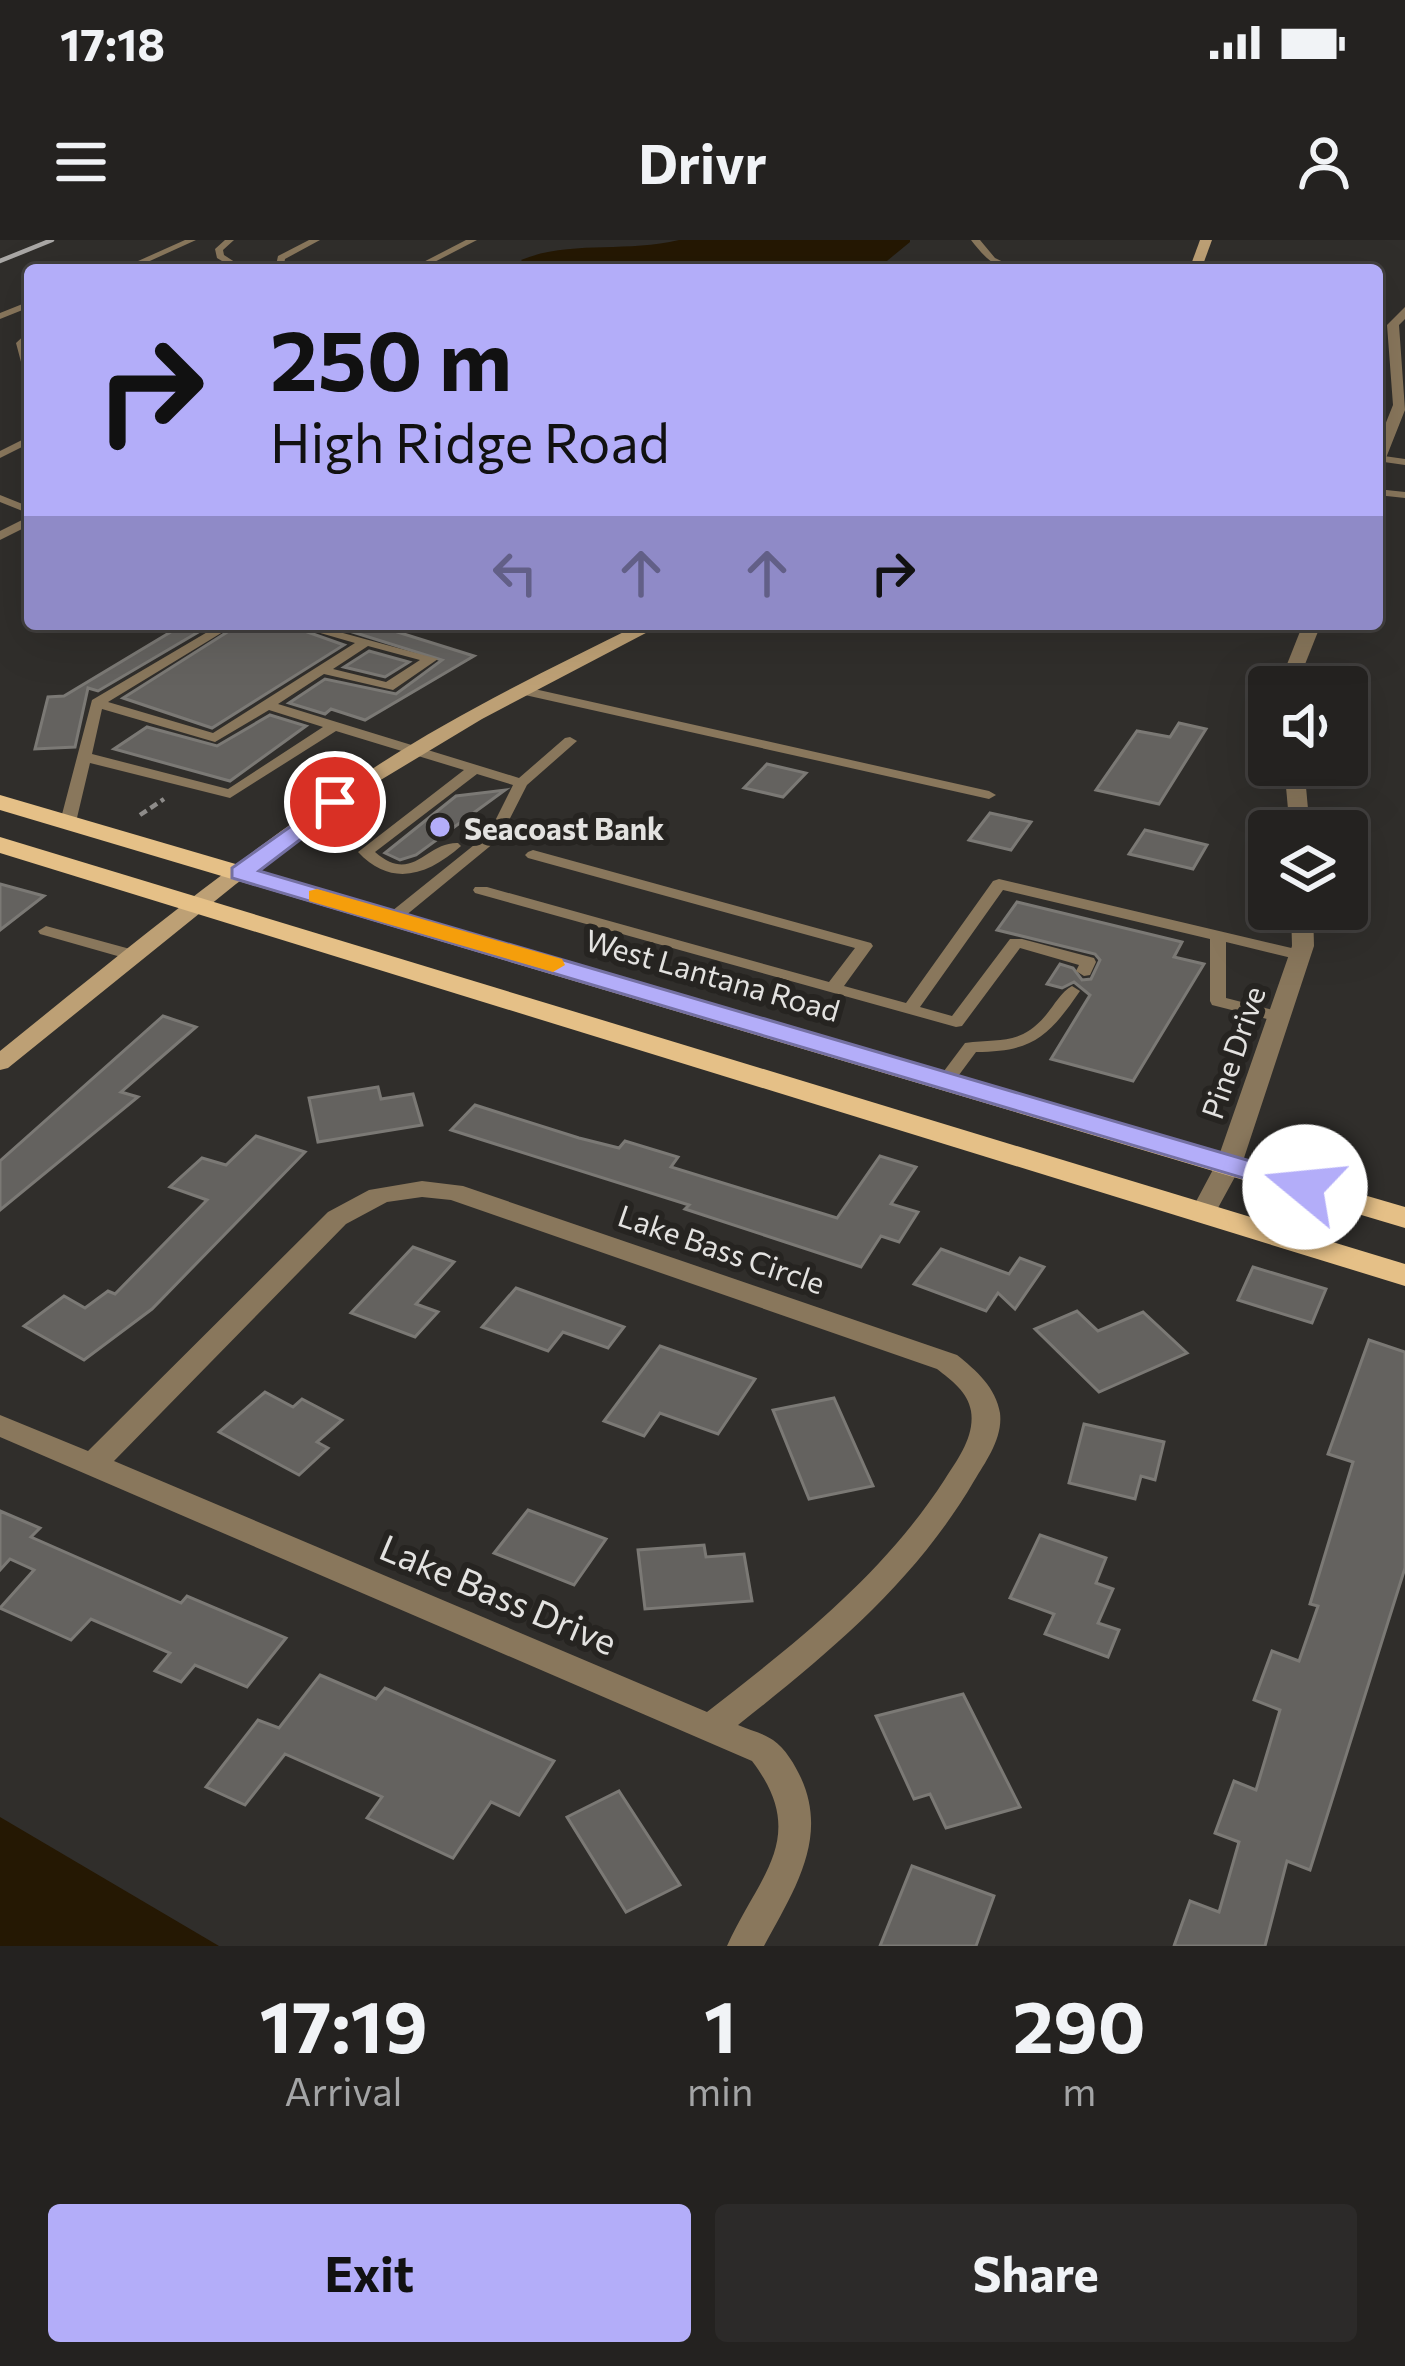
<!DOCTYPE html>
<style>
:root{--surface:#242220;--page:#2c2a29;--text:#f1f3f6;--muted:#a3a4a5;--line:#413f3e;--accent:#b3adf9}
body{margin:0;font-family:Commissioner,sans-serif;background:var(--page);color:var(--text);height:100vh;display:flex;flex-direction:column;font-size:45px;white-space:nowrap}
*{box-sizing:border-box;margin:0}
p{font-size:39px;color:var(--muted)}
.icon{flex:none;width:66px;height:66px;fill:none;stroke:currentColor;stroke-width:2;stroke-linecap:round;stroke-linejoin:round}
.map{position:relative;height:1706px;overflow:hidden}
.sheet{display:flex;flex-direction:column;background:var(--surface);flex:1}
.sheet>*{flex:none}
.top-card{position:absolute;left:24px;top:24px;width:1359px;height:366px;border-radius:12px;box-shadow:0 12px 48px #0002,0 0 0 3px var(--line);background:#b3adf9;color:#111;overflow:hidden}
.controls{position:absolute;left:1248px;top:426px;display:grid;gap:24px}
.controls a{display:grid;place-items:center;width:120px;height:120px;border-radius:12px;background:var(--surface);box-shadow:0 12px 48px #0002,0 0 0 3px var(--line);font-size:60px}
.pin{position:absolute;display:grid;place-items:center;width:102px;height:102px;color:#fff;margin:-51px;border:6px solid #fff;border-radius:50%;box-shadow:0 3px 12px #0007}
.me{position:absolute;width:132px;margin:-66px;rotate:287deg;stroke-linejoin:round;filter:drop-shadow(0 0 9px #0008)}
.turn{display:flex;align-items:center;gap:42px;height:252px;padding:0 48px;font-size:54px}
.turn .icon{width:156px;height:156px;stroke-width:2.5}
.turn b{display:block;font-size:84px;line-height:102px}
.lanes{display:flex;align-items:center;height:114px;padding:0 48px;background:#0003;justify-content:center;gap:60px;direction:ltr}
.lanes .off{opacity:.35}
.eta{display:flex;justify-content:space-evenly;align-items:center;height:204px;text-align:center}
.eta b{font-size:72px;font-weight:700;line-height:84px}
.cta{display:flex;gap:24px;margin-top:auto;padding:24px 48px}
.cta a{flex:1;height:138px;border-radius:12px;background:var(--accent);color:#111;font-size:48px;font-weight:700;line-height:138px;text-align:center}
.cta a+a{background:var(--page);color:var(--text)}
.status{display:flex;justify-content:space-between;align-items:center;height:84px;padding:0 60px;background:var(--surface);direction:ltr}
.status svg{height:33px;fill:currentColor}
header{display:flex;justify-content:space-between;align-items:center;height:156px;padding:0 48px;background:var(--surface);font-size:54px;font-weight:700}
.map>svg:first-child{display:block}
.water{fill:#251803}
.building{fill:#64625f;stroke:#7b7975;stroke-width:3}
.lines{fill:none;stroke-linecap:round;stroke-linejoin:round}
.path{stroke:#8e8c8a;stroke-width:4.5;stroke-dasharray:8 4.5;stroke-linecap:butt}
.lane{fill:#89775c;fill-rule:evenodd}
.street{fill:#89775c;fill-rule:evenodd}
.secondary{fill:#bda075;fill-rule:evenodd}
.primary{fill:#e5c087;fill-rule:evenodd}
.rail{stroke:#aaa8a6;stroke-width:4.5}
.route{fill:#b3adf9;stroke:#7470a2;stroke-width:3}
.slow{fill:#f59e0b}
.poi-dot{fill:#b3adf9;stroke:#262421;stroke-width:4.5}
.labels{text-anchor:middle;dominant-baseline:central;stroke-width:12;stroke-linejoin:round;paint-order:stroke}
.poi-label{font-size:30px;font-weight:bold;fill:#e3e2e0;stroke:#262421;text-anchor:start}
.street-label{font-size:30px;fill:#e3e2e0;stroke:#262421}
.near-street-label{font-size:36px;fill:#e3e2e0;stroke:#262421}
</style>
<div class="status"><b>17:18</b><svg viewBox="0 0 49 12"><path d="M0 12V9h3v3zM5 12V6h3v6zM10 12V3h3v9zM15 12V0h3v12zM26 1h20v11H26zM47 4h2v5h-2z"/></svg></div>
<header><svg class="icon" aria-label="menu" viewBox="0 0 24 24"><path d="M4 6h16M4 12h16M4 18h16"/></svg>Drivr<svg class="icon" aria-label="person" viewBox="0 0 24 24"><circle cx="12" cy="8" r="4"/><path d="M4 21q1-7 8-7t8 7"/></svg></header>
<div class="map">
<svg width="1405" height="1706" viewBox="0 0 1405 1706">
<rect width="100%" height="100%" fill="#302e2b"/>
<g class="water">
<path d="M679 0H910V2L876 30H519L528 27 521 20C569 0 625 13 679 0Z"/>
<path d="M0 1577 219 1706H0Z"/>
</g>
<g class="building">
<path d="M184 384H212L98 451 88 448 75 507 35 509 48 457 64 456Z"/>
<path d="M240 384H285L344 405 212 488 123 458Z"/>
<path d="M327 384H372L474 416 365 480 331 469 325 474 289 463 325 439 396 454 442 420Z"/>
<path d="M369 411 409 422 385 437 344 427Z"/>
<path d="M270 475 306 486 230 541 114 509 147 487 217 506Z"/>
<path d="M1179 483 1206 489 1159 564 1096 550 1137 491 1170 497Z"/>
<path d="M767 524 806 533 783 557 744 548Z"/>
<path d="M505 550 416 615 400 620 385 613 456 556Z"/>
<path d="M990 573 1031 582 1011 610 969 600Z"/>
<path d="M1145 590 1207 605 1193 629 1129 614Z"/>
<path d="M0 644 44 656 0 690Z"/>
<path d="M1017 662 1182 702 1174 717 1204 724 1133 841 1051 819 1090 755 1074 742 1062 748 1047 744 1060 724 1073 728 1082 740 1091 739 1100 720 1095 714 997 690Z"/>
<path d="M163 776 196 787 121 852 138 857 0 970V921Z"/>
<path d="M378 847 381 859 413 854 422 885 318 902 309 858Z"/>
<path d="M475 865 579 898 619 908 625 901 678 917 671 927 837 978 880 916 916 927 891 964 918 972 899 1002 881 996 861 1027 685 969 689 965 451 890Z"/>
<path d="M256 896 305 912 152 1069 84 1120 24 1086 64 1056 85 1068 108 1051 115 1054 207 960 170 947 202 918 226 925Z"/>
<path d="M413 1007 454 1022 416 1064 438 1072 415 1097 351 1073Z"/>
<path d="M941 1009 1009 1034 1020 1018 1044 1027 1015 1069 998 1053 986 1071 914 1044Z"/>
<path d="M1253 1027 1326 1049 1312 1083 1238 1060Z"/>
<path d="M516 1048 624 1087 608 1108 563 1092 548 1111 482 1087Z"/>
<path d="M1077 1071 1098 1091 1143 1072 1187 1113 1099 1152 1035 1089Z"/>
<path d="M1369 1100 1405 1112V1328L1310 1630 1287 1621 1265 1706H1174L1190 1661 1219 1672 1239 1602 1215 1593 1234 1541 1256 1550 1280 1470 1254 1460 1272 1411 1299 1421 1318 1366 1310 1364 1353 1222 1328 1214Z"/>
<path d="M660 1106 755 1139 718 1194 660 1173 644 1196 604 1181Z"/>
<path d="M265 1152 293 1167 302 1159 342 1180 317 1202 328 1208 299 1235 219 1192Z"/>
<path d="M834 1158 873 1246 809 1259 773 1170Z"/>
<path d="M1084 1184 1164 1202 1155 1240 1141 1236 1135 1259 1069 1243Z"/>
<path d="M528 1270 606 1299 574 1345 494 1313Z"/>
<path d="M0 1271 40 1288 31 1297 181 1363 187 1356 286 1398 247 1447 195 1425 181 1442 155 1431 170 1413 91 1379 71 1400 0 1368 34 1330 10 1319 0 1330Z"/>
<path d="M1040 1295 1106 1318 1096 1343 1113 1349 1098 1383 1119 1390 1108 1417 1045 1394 1054 1374 1010 1358Z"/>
<path d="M704 1305 706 1317 744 1314 752 1361 645 1369 638 1310Z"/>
<path d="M320 1435 376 1459 385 1448 554 1521 519 1575 491 1562 453 1618 367 1578 382 1557 285 1514 245 1565 206 1547 258 1480 279 1488Z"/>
<path d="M963 1454 1020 1567 946 1588 930 1554 914 1559 876 1476Z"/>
<path d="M619 1551 680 1645 626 1672 567 1577Z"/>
<path d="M912 1626 994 1656 976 1706H880Z"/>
</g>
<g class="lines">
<path class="path" d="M140 575 164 559"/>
<g class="lane">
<path d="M185 0H196L130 30H118Z"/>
<path d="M225 0H234L223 10 224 15 247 30H237L217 18 215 9Z"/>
<path d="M309 0H320L285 19 283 30H275L278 16Z"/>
<path d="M466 0H477L419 30H408Z"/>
<path d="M971 0H980L995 18 1020 30C996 30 985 18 971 0Z"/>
<path d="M30 61V67L0 79V73Z"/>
<path d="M30 90V99L26 103 30 118V140L25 137 16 103Z"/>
<path d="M30 196V203L0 218V211Z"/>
<path d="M1377 215 1405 219V225L1377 221Z"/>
<path d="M1377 249 1405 252V258L1377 255Z"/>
<path d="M0 255 30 267V274L0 262Z"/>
<path d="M30 276V285L0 300V291Z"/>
<path d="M221 384H236L108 462 213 493 355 403 289 384H310L438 419 393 450 324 434 278 464 519 538 565 498 570 497 577 501 527 545 500 598 399 681 393 683 385 678 387 675 489 593 513 545 477 534 375 612C413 645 425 602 458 603L461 606C428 635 392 648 358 612L464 530 336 491 230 558 90 523 76 582 68 587 63 585 60 582 92 460ZM368 406 420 420 386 442 333 429ZM102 469 215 502 269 470 323 487 228 549 92 514Z"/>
<path d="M521 446 989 551 996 555 989 559 516 453 514 450Z"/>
<path d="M533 610 871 703 873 706 844 746 906 763 993 641 999 639 1300 710 1308 715 1300 720 1226 702V758L1285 773 1288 777 1285 781 1279 782 1212 765 1210 761V699L1003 650 920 767 952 776 1010 699H1022L1094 718 1096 722 1090 735 1084 736 1076 731 1079 725 1020 708 962 786 956 787 475 653 473 650 475 647H487L829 742 855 708 528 618 525 615 528 612Z"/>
<path d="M46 686 141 712 143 716 135 721 40 694 38 691Z"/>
<path d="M1072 746 1080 751C1049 796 1033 812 976 812L953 843H941L938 839 965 803C1000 798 1020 806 1046 775 1055 764 1061 752 1072 746Z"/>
</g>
<g class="street">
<path d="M1405 67V79L1399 85 1405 170 1384 223 1377 227V205L1393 165 1387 85Z"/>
<path d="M1303 384H1321L1296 447H1278Z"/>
<path d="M1284 525H1304L1310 591H1290Z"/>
<path d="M1291 669H1313L1314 706 1242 924 1213 977H1195L1191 971 1216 924 1292 706Z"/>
<path d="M422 941 463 946 957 1115C976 1130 996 1148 1000 1173 1003 1198 986 1221 974 1241 915 1342 829 1413 738 1485 749 1490 763 1493 773 1500 785 1508 795 1525 801 1538 829 1599 793 1652 764 1706H727C759 1635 810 1597 752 1521L0 1197V1175L88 1211 328 972 369 950ZM422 957 451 960 937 1129C951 1140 968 1152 971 1171 975 1196 958 1219 945 1239 883 1335 796 1403 707 1472L114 1221 346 984 387 962Z"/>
</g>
<g class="secondary">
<path d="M1200 0H1212L1201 30H1189Z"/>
<path d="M640 384H663L482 479 379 541 236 644 8 828 0 830V811C119 715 237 617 366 533 453 475 547 430 640 384Z"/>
</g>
<g class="primary">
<path d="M0 555 1405 967V988L0 570Z"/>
<path d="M0 597 1405 1024V1046L0 613Z"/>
</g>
<path class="rail" d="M0 21 52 0"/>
</g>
<path class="route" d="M335 555 347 562 343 567 259 631 1315 940 1319 947 1305 956 1294 953 232 638V628Z"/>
<path class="slow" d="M317 649 562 719 565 725 553 732 309 661V651Z"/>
<circle class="poi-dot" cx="440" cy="587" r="12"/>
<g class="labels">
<g class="poi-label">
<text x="464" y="587">Seacoast Bank</text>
</g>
<g class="street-label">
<text transform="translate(713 734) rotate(16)">West Lantana Road</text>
<text transform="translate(1232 812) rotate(-71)">Pine Drive</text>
<text transform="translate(722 1008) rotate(19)">Lake Bass Circle</text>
</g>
<g class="near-street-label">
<text transform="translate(499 1353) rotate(23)">Lake Bass Drive</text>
</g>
</g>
</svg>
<div class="controls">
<a><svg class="icon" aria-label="sound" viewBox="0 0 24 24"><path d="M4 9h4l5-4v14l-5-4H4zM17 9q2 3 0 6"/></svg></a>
<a><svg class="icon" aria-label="layers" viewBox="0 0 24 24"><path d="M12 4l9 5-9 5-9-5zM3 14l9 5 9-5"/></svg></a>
</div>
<div class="pin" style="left:335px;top:562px;background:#d93025"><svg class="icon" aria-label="arrive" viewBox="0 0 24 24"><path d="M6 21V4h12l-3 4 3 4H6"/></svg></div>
<svg class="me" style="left:1305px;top:947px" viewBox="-20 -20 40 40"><circle r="19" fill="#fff"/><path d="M0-13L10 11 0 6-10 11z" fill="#b3adf9"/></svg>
<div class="top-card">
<div class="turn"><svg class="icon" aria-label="right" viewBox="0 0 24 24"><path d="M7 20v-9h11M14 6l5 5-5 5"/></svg><div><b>250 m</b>High Ridge Road</div></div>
<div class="lanes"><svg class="icon off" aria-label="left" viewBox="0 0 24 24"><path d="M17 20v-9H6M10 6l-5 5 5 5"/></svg><svg class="icon off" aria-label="ahead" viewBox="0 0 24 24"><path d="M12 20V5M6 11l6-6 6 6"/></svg><svg class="icon off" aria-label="ahead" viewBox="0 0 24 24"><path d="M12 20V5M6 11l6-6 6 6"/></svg><svg class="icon" aria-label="right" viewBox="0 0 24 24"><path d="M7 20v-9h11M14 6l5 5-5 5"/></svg></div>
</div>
</div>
<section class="sheet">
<div class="eta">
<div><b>17:19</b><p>Arrival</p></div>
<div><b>1</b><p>min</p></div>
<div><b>290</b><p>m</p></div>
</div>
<div class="cta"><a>Exit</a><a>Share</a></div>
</section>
